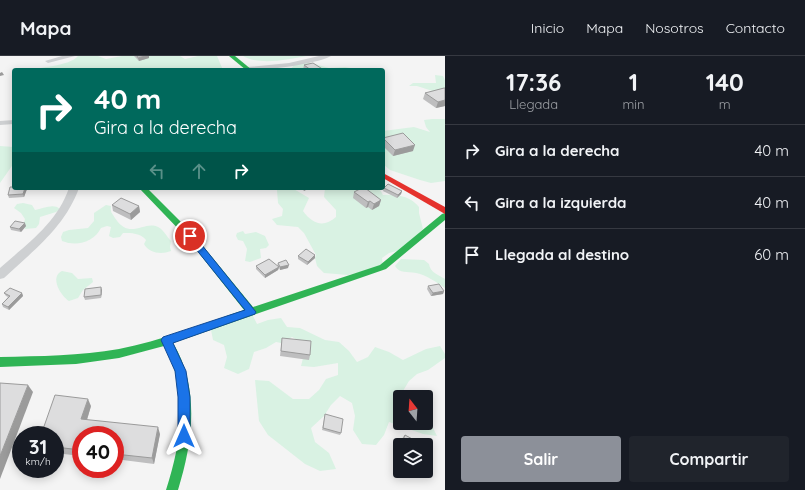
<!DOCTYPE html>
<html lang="es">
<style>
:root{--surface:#171b24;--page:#20242c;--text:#f1f3f6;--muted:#9ea1a6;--line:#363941;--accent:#8c9099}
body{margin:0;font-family:Quicksand,sans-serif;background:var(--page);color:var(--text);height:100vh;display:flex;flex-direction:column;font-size:15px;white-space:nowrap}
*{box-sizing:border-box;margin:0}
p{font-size:13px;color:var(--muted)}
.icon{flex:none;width:22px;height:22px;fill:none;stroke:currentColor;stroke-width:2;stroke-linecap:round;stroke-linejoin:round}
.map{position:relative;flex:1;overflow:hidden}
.sheet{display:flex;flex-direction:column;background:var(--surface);width:360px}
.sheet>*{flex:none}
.guide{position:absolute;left:12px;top:12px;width:373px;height:122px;border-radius:4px;box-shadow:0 2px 10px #0003;background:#00695c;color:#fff;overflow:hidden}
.needle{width:26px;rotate:343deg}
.tools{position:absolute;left:393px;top:334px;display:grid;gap:8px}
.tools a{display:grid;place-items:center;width:40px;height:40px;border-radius:4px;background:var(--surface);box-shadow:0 2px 10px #0003;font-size:20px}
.speed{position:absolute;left:12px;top:370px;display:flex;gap:8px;font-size:20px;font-weight:700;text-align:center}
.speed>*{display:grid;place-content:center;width:52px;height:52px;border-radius:50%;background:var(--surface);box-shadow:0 2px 10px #0003;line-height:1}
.speed small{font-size:10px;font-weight:400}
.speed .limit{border:6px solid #d22;background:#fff;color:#111}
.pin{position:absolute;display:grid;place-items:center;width:34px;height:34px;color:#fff;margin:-17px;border:2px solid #fff;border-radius:50%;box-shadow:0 1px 4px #0007}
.me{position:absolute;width:44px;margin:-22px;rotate:0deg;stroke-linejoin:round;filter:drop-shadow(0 0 3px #0008)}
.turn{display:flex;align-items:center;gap:14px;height:84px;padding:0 16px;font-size:18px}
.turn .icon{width:52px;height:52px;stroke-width:2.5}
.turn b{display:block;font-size:28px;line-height:34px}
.lanes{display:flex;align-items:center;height:38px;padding:0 16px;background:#0003;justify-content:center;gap:20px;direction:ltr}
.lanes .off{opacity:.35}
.eta{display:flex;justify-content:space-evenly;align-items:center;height:68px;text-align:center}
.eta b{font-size:24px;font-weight:700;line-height:28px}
.primary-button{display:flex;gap:8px;margin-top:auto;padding:8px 16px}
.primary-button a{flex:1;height:46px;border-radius:4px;background:var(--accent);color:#fff;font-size:16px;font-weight:700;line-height:46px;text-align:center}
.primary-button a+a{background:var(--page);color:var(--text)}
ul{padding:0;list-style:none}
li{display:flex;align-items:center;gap:12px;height:52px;padding:0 16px;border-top:1px solid var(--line)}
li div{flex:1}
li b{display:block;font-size:15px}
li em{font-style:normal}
header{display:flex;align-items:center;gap:24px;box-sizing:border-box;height:56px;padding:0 20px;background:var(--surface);border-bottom:1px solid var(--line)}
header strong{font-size:19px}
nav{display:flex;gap:22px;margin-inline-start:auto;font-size:14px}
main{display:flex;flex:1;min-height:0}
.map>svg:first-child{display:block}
.green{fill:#d9f2e3}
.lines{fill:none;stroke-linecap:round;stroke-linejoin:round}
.street{fill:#ced0d2;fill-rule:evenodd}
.fast{fill:#30b455;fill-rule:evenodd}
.jam{fill:#e5322d;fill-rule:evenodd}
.wall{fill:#bebebf}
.shaded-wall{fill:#9b9b9b}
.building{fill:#ddddde;stroke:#9b9b9b}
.route{fill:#1a73e8;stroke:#114b97}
</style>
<header>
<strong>Mapa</strong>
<nav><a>Inicio</a><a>Mapa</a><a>Nosotros</a><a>Contacto</a></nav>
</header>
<main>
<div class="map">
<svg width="445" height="434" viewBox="0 0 445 434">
<rect width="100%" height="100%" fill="#f4f4f4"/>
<g class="green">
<path d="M78 0H98L106 3 122 0H180L185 3 198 0H217L223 14H25C37 12 70 10 78 0Z"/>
<path d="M243 0H307C290 3 259 10 243 0Z"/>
<path d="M307 6 329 12 345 11 362 14H290L294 9Z"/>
<path d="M435 19 443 20 445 24V39L417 30H409L413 27H436Z"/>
<path d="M432 63H445V125L431 127 420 124 390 114 383 108V75L414 71 430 76 426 71 424 64Z"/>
<path d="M0 90 14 91V107L0 127Z"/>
<path d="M271 132H292L309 142 303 155C312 168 324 172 336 161V154L324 141 325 132H379L383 139C397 138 410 140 419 151V157L423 173 401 194 389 197 382 202 383 211 348 219 324 217 317 210 315 202 316 199 304 177 298 171 277 169 272 163 282 160 283 153 278 147 277 134Z"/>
<path d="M23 147 32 149 35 154C43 153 53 147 60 153L56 156 40 161 39 168 36 172 25 173 23 170 25 163 21 157 14 152 17 148Z"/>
<path d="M106 149 111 150C110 156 112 157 115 162 130 185 144 164 158 171 163 173 167 181 171 185L170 191 171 195C161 199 149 197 144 188L146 184C141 177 131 177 123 177L120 181 113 182 109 180 111 171 107 170 101 172C94 186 77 191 62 185L61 181 63 176 69 174 88 172 94 165V157Z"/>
<path d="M243 175 245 178 256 176 265 180 269 189 266 192 260 193 261 202 250 206 245 205 247 193 243 185 238 184 236 180 237 177Z"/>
<path d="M401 203 424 204 429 208C430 216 438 219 445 223V232C438 227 424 218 416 217 407 215 400 218 395 210Z"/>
<path d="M62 215 72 217 78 223 92 222 93 226 83 234 78 242 69 245C61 240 49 221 62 215Z"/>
<path d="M251 256 257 268 268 264 281 262 287 271 300 272 325 284 339 286 349 295 357 306 368 301 375 291 389 296 403 304 426 293 440 290 445 298V302L428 314 417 318 409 325 403 335V341H400V367H426V363L430 366 437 380 423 378 389 366 384 379 376 389 362 388 353 374 355 360 352 347 340 340 331 349 324 360 311 372 315 386 329 397 336 413 320 415 305 408 268 379 259 365 255 324 269 325 293 343H309L319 334 326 323 338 319V307L314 311 301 310 304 298 303 287 292 281 281 287 276 286 266 292 254 296 249 313 238 318 224 312 227 301 224 289 213 284 211 274Z"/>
</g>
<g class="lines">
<g class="street">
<path d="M62 0H75L48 7 45 5Z"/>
<path d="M319 0H331C321 7 256 17 245 13L248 11 289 7Z"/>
<path d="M14 64V68L0 69V65Z"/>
<path d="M69 132H79C65 171 33 195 4 222L0 223V212C27 188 57 167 69 132Z"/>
</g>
<g class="fast">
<path d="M229 0H235L252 14H246Z"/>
<path d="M139 132H147L193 178 253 251 380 209 442 158 445 157V164L386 213 173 287C200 332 193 386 178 434H166C181 388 190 334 164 290L119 302 76 308 0 311V301C40 300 80 300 119 293 161 285 203 268 244 254L187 182Z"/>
</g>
<path class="jam" d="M383 117 445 151V158L383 122Z"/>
</g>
<g class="wall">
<path d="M134 0H149V2L139 5Z"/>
<path d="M304 9 324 14H303Z"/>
<path d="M445 32V50L436 52 423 43 425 37Z"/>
<path d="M383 82 413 95 393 100 383 90Z"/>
<path d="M14 132H26L27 133 24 141 9 142 8 139Z"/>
<path d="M301 132H309L304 135Z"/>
<path d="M384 132 402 135 401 138 397 142 383 135Z"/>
<path d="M354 136 381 144 379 150 372 154 368 151 366 152 353 142Z"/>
<path d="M112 149 139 150 140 156 131 164 113 155Z"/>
<path d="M26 170 21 176 11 174 10 171Z"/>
<path d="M298 200 315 202 307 209 298 203Z"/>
<path d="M278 207 288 212 280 214 279 212 278 214 265 222 256 213V210H277Z"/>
<path d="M428 230 444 235 443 238 431 240 427 233Z"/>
<path d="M102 234 101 242 85 244 84 241Z"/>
<path d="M4 237H22L23 240 9 254 3 251 2 248 8 241 6 240Z"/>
<path d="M282 282 310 299 309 304 280 300Z"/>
<path d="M91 350 87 364 160 378 154 408 115 403V379H81V400L55 397V379Z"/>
<path d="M325 358 341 377 340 379 322 374Z"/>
<path d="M405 379 415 389H400V401L396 399 403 381Z"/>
</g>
<g class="shaded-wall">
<path d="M145 0H149V2L139 5 138 2Z"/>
<path d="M2 16 4 19 0 20V17Z"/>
<path d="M445 44V50L436 52 438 46Z"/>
<path d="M415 89 413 95 393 100 395 94Z"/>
<path d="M25 132H26L27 133 24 141 23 138Z"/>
<path d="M305 132H309L304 135Z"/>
<path d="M402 135 401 138 397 142 398 139Z"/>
<path d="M381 144 379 150 372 154 374 148Z"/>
<path d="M370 145 368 151 366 152 368 146Z"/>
<path d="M139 150 140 156 131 164 130 158Z"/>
<path d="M25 167 26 170 21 176 19 173Z"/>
<path d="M315 199V202L307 209 308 206Z"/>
<path d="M289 209 288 212 280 214V211Z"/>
<path d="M279 211 278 214 265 222V219Z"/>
<path d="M101 231 102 234 101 242Z"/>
<path d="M444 235 443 238 431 240 433 237Z"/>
<path d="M22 237 23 240 9 254 8 251Z"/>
<path d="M28 329 33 336 0 423V400Z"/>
<path d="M88 343 91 350 85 370 81 363Z"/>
<path d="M158 371 160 378 154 408 152 402Z"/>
</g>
<g class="building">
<path d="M137 0H145L138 2Z"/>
<path d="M313 7 324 14H311L304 9Z"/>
<path d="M444 32H445V44L438 46 425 37Z"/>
<path d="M403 77 415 89 395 94 383 82Z"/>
<path d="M388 128 402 135 398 139 384 132Z"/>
<path d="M10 131H14V132H25L23 138 8 139Z"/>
<path d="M362 132H365L381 144 374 148 370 145 368 146 354 136Z"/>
<path d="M121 142 139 150 130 158 112 149Z"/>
<path d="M15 165 25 167 19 173 10 171Z"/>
<path d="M306 193 315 199 308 206 298 200Z"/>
<path d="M269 203 279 211 265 219 256 210Z"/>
<path d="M286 204 289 209 280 211 278 207Z"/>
<path d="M439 228 444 235 433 237 428 230Z"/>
<path d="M101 231V239L84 241 85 233Z"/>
<path d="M10 232 22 237 8 251 2 248 10 240 4 237Z"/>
<path d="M282 282 311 285 310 299 281 295Z"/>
<path d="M0 327 28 329 0 400Z"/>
<path d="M55 339 88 343 81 363 158 371 152 402 115 398V379H81V394L55 391V379H41Z"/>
<path d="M325 358 343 363 341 377 323 372Z"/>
<path d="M405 379 416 385 415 389H401Z"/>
<path d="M400 390V398L398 396Z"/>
</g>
<path class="route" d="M190 177 193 178 256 256 255 258 173 287 186 315 190 341V380L188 384 184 386 180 384 178 380V341L175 315 161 284 163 281 245 254 187 182 186 180 187 178Z"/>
</svg>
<div class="tools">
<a><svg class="needle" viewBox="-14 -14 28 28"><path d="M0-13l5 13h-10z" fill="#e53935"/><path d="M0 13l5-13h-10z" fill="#9ea1a6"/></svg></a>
<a><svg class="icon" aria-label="layers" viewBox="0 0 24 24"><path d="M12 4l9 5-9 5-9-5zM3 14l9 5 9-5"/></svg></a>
</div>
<div class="speed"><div>31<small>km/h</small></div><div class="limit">40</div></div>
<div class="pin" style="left:190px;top:180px;background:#d93025"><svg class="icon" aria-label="arrive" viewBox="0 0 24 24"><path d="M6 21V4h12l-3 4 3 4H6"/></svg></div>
<svg class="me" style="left:184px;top:380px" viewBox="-20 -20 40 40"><path d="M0-17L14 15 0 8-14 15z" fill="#1a73e8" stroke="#fff" stroke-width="4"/></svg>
<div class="guide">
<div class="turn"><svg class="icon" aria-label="right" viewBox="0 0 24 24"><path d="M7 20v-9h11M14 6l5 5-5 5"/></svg><div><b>40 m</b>Gira a la derecha</div></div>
<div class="lanes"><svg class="icon off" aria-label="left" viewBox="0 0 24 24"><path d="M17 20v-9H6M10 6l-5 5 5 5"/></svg><svg class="icon off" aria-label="ahead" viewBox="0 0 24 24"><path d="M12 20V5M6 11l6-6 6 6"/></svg><svg class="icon" aria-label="right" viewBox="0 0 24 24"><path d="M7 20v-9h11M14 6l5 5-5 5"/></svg></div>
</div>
</div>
<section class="sheet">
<div class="eta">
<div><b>17:36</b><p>Llegada</p></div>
<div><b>1</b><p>min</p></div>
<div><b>140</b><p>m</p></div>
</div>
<ul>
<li><svg class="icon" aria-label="right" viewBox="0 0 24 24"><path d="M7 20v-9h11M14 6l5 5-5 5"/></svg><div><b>Gira a la derecha</b></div><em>40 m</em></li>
<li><svg class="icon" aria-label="left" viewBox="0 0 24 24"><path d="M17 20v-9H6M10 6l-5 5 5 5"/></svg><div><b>Gira a la izquierda</b></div><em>40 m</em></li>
<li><svg class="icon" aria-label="arrive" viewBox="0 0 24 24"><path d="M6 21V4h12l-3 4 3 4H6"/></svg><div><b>Llegada al destino</b></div><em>60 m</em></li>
</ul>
<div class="primary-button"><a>Salir</a><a>Compartir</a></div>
</section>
</main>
